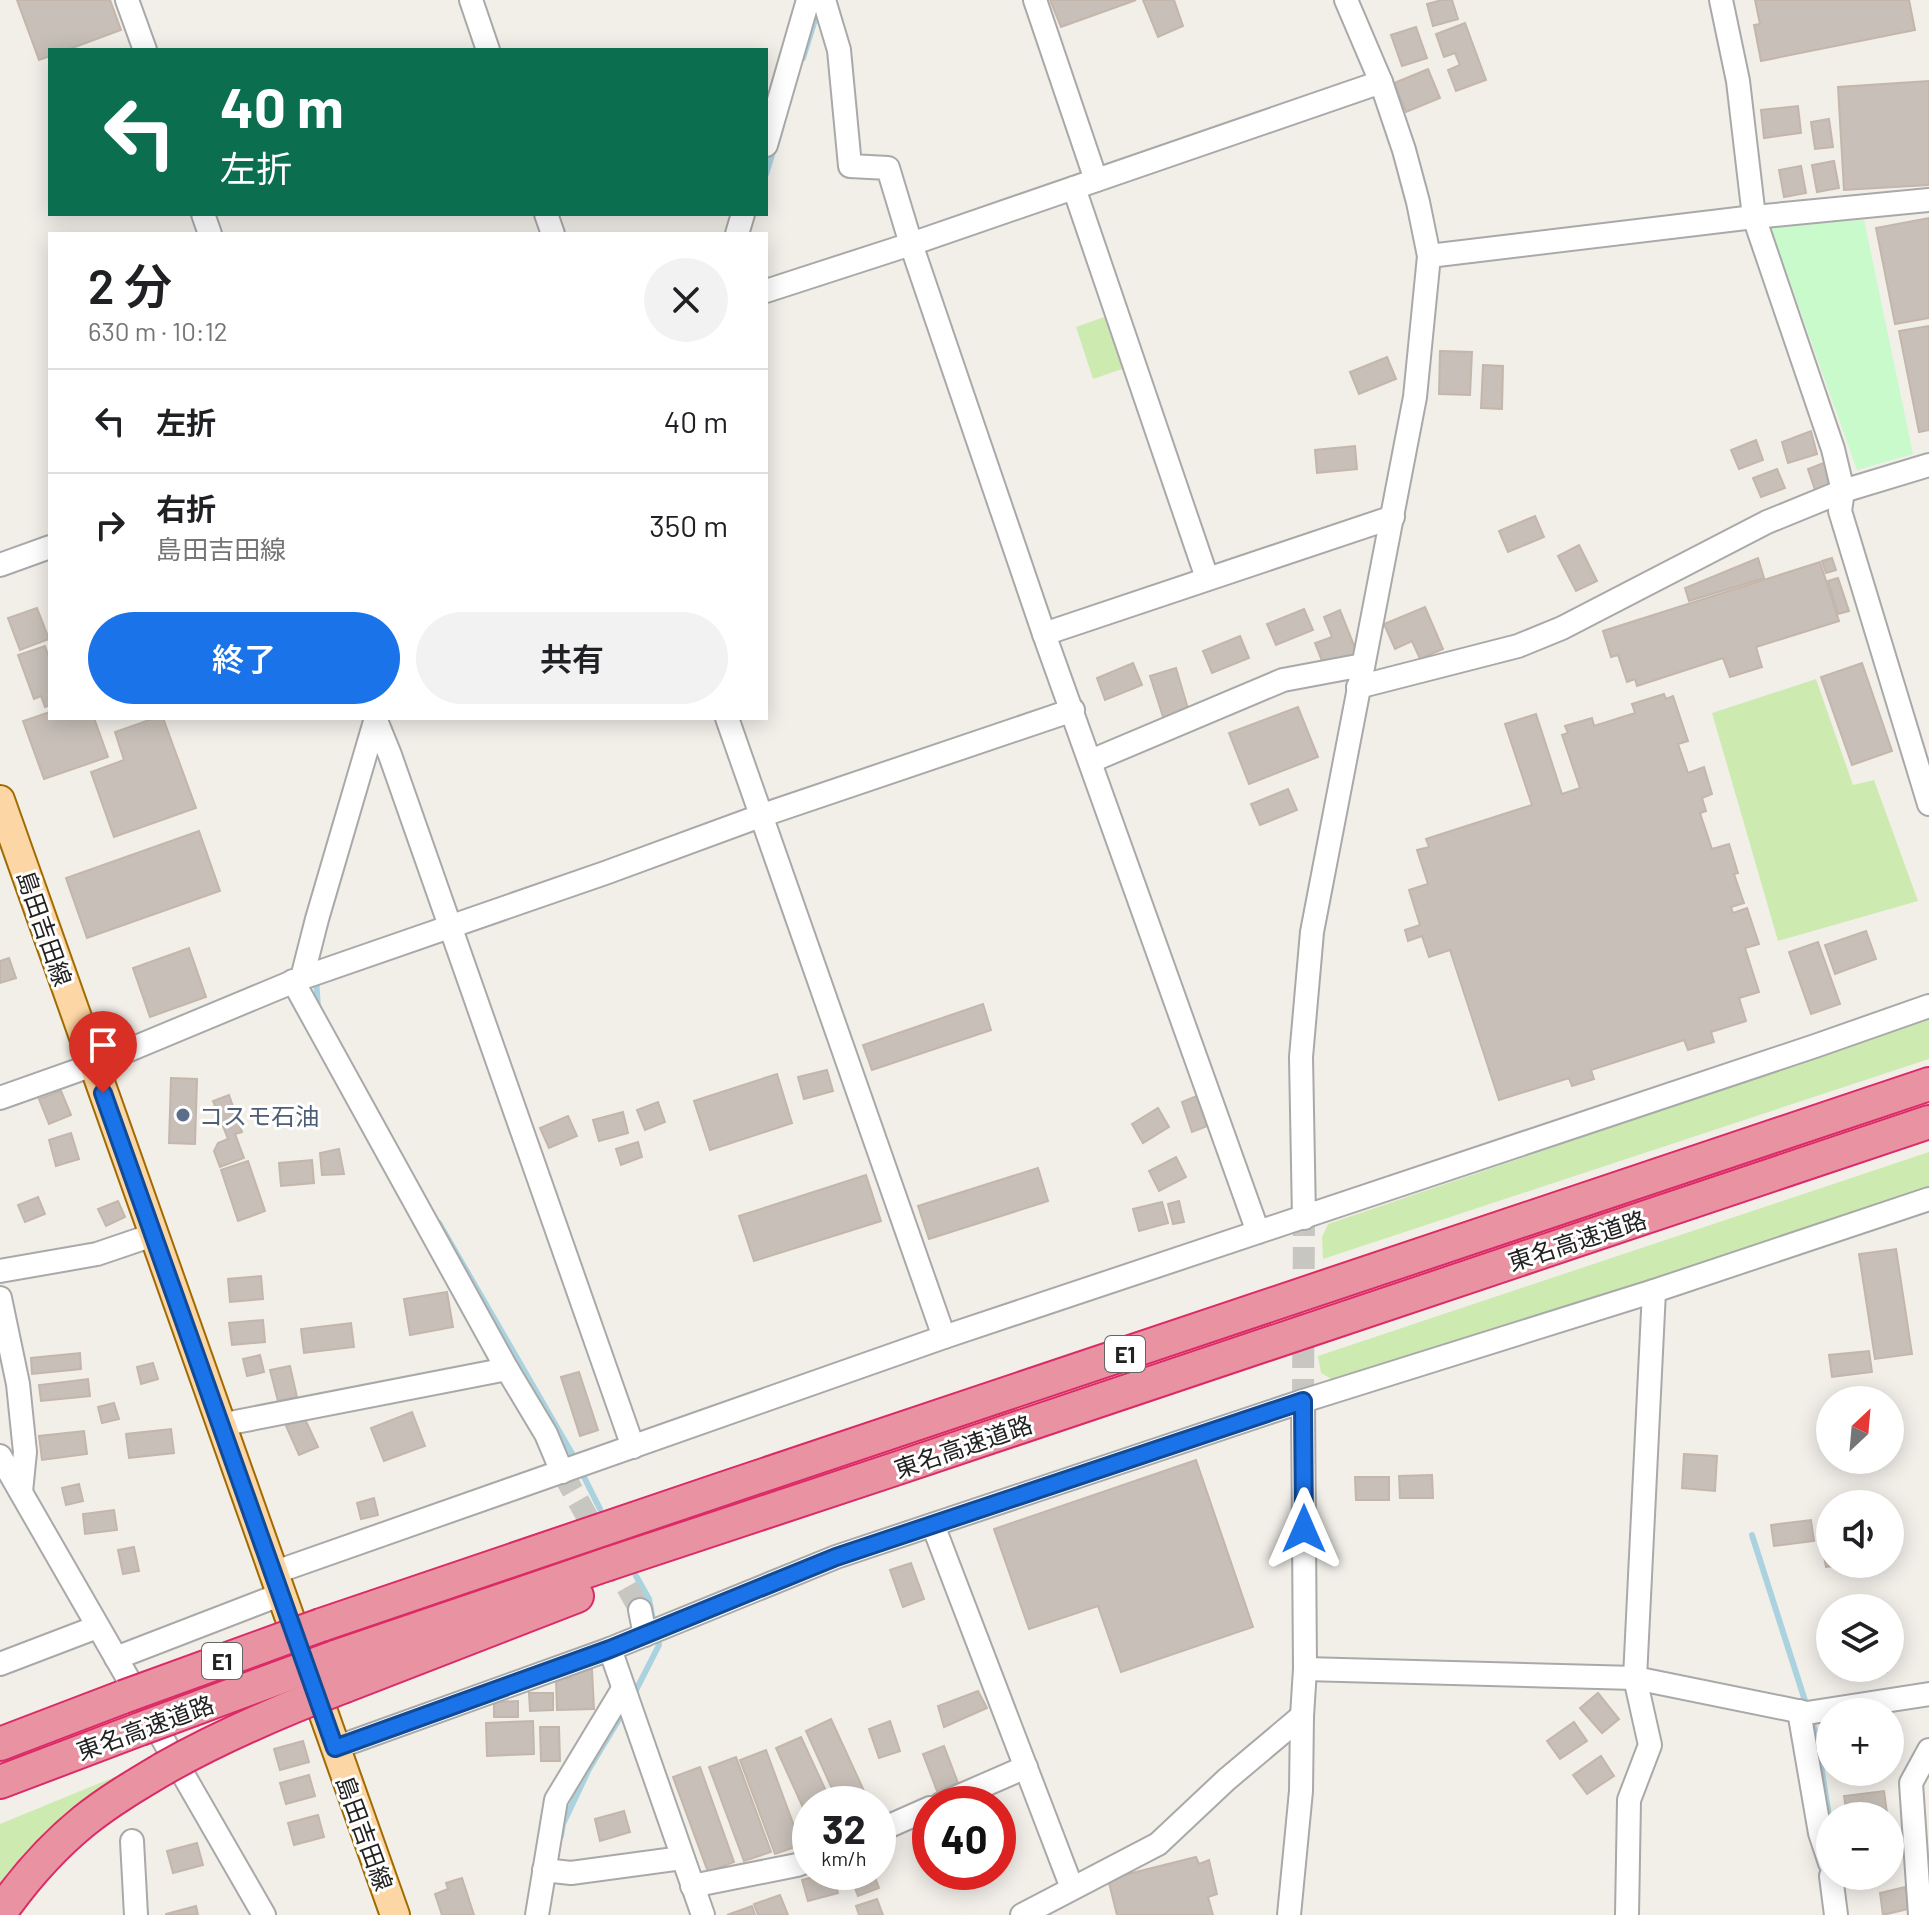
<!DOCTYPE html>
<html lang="ja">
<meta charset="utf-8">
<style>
:root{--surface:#fff;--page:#f2f2f2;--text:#202124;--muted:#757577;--line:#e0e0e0;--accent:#1a73e8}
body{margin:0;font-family:Barlow,"Noto Sans JP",sans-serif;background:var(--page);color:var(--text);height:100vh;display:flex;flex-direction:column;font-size:30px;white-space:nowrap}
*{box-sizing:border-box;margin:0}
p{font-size:26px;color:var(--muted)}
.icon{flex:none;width:44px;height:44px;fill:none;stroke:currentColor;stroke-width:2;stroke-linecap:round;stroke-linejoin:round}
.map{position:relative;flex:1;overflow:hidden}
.panel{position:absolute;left:48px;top:232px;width:720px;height:488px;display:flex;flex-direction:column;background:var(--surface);border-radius:0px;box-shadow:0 4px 20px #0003}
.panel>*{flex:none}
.top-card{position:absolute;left:48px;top:48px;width:720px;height:168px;border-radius:0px;box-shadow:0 4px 20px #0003;background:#0b6e4f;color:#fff;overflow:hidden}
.needle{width:52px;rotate:26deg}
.fabs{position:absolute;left:1816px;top:1386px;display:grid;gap:16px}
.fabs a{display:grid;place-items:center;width:88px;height:88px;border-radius:50%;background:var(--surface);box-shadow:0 4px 20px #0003;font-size:40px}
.speed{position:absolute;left:792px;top:1786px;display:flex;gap:16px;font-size:40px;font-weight:700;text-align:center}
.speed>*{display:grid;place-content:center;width:104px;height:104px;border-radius:50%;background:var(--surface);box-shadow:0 4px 20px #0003;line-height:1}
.speed small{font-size:20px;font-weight:400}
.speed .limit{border:12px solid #d22;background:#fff;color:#111}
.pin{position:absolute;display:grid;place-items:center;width:68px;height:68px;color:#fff;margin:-82px -34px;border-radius:50% 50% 50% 0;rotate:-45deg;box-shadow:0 0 8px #0007}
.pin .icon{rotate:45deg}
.me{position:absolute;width:88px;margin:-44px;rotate:0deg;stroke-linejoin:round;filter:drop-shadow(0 0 6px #0008)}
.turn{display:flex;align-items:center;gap:28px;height:168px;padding:0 40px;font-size:36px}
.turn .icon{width:104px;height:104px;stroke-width:2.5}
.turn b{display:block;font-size:56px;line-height:68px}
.round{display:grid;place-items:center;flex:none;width:84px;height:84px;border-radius:42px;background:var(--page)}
.overview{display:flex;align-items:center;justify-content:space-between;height:136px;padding:0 40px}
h1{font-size:48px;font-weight:600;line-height:60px}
.button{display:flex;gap:16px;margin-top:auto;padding:16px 40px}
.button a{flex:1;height:92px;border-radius:48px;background:var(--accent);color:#fff;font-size:32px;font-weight:600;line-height:92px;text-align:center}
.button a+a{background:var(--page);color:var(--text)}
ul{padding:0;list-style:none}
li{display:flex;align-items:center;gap:24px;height:104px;padding:0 40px;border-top:2px solid var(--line)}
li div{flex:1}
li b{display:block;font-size:30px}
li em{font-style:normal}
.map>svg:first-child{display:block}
.grass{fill:#cdebb0}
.park{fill:#c8facc}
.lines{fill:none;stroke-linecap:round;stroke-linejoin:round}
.stream{stroke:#aad3df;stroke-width:6}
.building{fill:#c7bfb8;stroke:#c4b6ab;stroke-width:2}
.minor-tunnel{stroke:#c8c6c1;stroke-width:22;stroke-dasharray:22 11;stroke-linecap:butt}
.minor-casing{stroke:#a9a9a9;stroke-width:26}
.major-casing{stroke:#a06b00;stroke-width:32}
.highway-casing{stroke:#dc2a67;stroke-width:36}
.minor{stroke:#fff;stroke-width:22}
.major{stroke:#fcd6a4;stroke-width:28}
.highway{stroke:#e892a2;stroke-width:32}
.highway-bridge-casing{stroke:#dc2a67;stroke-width:36;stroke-linecap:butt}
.highway-bridge{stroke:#e892a2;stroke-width:32}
.route-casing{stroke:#114b97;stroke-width:20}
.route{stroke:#1a73e8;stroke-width:14}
.service-dot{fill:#5c6f8a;stroke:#fff;stroke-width:3}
.labels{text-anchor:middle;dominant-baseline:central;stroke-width:6;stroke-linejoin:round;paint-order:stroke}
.shield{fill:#fff;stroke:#646464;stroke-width:2}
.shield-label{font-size:22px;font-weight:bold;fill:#222}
.street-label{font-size:24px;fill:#222;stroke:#fff}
.service-label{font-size:24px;fill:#4e5e75;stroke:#fff;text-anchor:start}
</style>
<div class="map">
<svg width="1929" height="1915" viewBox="0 0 1929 1915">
<rect width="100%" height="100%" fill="#f2efe9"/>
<g class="grass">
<path d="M1107 316 1125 368 1093 379 1076 327Z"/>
<path d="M1816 679 1853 785 1874 780 1918 901 1778 941 1712 713Z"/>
<path d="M1929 1019V1059L1323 1259 1322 1237 1328 1224Z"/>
<path d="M1929 1152V1190L1338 1383 1321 1373 1318 1356Z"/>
<path d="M124 1773 69 1812 15 1868 0 1890V1824Z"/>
</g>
<path class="park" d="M1864 220 1913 454 1857 470 1770 226Z"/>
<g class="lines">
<g class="stream">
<path d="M803 58 819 7"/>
<path d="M766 174 774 148"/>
<path d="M316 979 318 1007"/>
<path d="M439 1223 574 1457 600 1509"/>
<path d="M1752 1535 1807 1707"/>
<path d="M636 1576 649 1599 654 1625"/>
<path d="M632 1698 659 1645 657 1636"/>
<path d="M1811 1717 1816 1735 1830 1822"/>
<path d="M561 1836 563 1824 589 1769 624 1711"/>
</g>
</g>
<g class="building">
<path d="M17 0H110L121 30 67 50H50V56L39 60Z"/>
<path d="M1050 0H1136L1061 27Z"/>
<path d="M1143 0H1174L1183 26 1158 37Z"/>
<path d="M1442 0H1452L1458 19 1433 26 1427 4Z"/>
<path d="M1755 0H1909L1915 30 1761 61 1754 25 1760 24Z"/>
<path d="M1465 23 1486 80 1456 91 1448 70 1460 65 1455 53 1444 57 1436 34Z"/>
<path d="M1416 27 1427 58 1402 66 1391 35Z"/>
<path d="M1428 69 1440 98 1406 112 1394 83Z"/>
<path d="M1929 81V185L1844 190 1838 87Z"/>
<path d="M1798 106 1801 133 1764 138 1761 110Z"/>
<path d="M1829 119 1833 147 1815 149 1811 122Z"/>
<path d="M1834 161 1839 188 1817 192 1812 165Z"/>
<path d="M1801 166 1806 193 1784 197 1779 170Z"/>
<path d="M1929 218V318L1895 324 1876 228Z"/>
<path d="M1929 326V430L1919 432 1899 331Z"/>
<path d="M1440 351 1472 352 1470 395 1439 394Z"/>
<path d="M1387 357 1396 379 1359 394 1350 372Z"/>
<path d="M1483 365 1503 366 1502 409 1481 408Z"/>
<path d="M1811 431 1817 454 1788 463 1782 442Z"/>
<path d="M1756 440 1763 460 1739 469 1731 450Z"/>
<path d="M1355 446 1357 469 1317 473 1315 450Z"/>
<path d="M1826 462 1834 482 1815 490 1808 469Z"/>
<path d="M1777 469 1785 488 1761 497 1753 478Z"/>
<path d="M1535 516 1544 537 1508 552 1499 531Z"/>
<path d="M1579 545 1597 581 1576 591 1558 556Z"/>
<path d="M1758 558 1764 578 1689 601 1685 588Z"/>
<path d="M1832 558 1836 570 1826 573 1822 561Z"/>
<path d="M1820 562 1839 621 1756 647 1762 667 1730 677 1723 658 1637 686 1635 679 1627 682 1618 655 1611 657 1603 631Z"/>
<path d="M1838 578 1849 611 1838 614 1828 581Z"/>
<path d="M1425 607 1443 649 1420 659 1412 641 1395 649 1384 624Z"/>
<path d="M37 608 49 639 20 650 8 618Z"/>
<path d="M1304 609 1313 630 1276 645 1267 624Z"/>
<path d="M1340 610 1357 653 1324 666 1315 643 1332 637 1324 617Z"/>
<path d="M1240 636 1249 658 1212 673 1203 651Z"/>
<path d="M45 646 50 661V705L45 707 41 696 34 699 18 655Z"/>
<path d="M1133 663 1142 685 1105 700 1097 678Z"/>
<path d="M1862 663 1892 751 1852 765 1821 677Z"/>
<path d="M1176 668 1189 712 1164 720 1150 676Z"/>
<path d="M1664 694 1666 699 1673 696 1688 741 1678 744 1688 773 1704 767 1712 794 1702 798 1706 811 1700 813 1712 849 1729 844 1738 873 1734 874 1744 903 1731 907 1733 913 1747 908 1759 944 1745 948 1759 992 1739 998 1746 1021 1711 1032 1714 1042 1688 1050 1684 1040 1591 1070 1594 1079 1572 1086 1569 1078 1499 1100 1450 950 1429 957 1422 936 1408 941 1405 930 1420 925 1409 890 1428 884 1417 850 1429 847 1426 839 1532 805 1505 724 1536 714 1562 794 1580 788 1562 735 1568 733 1565 726 1592 718 1594 726 1635 713 1632 704Z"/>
<path d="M1298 707 1318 757 1249 784 1229 733Z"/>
<path d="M50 712V718H94L108 757 44 779 23 721Z"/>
<path d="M155 718H163L196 808 114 837 91 772 124 760 115 732Z"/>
<path d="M1288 789 1297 810 1260 825 1251 804Z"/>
<path d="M199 831 220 891 87 938 66 878Z"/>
<path d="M1866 931 1876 959 1835 974 1825 945Z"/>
<path d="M1818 942 1840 1004 1811 1014 1789 952Z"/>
<path d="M189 948 206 997 150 1017 133 968Z"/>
<path d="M9 958 16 978 0 983V961Z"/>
<path d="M983 1004 991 1030 872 1070 863 1045Z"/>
<path d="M827 1070 833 1091 804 1099 798 1077Z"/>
<path d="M777 1074 792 1123 710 1150 694 1101Z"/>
<path d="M171 1078 197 1079 195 1144 169 1143Z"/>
<path d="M61 1091 71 1115 49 1124 39 1099Z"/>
<path d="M229 1095 242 1132 235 1134 244 1158 220 1167 214 1151 218 1143 228 1139 213 1101Z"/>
<path d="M1199 1095 1210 1125 1192 1132 1182 1102Z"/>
<path d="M658 1102 665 1122 645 1130 637 1110Z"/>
<path d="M1158 1108 1169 1127 1143 1143 1132 1124Z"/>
<path d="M623 1112 628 1133 599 1141 593 1120Z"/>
<path d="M568 1116 577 1136 549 1148 540 1128Z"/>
<path d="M71 1133 79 1159 56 1166 49 1140Z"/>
<path d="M638 1142 642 1157 621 1165 616 1149Z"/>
<path d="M339 1149 344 1174 322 1175 320 1153Z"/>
<path d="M1176 1157 1186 1177 1159 1191 1149 1171Z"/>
<path d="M312 1160 314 1183 281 1186 279 1163Z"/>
<path d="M248 1161 265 1211 238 1221 221 1170Z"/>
<path d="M1038 1168 1048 1201 929 1239 918 1206Z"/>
<path d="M866 1175 881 1221 754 1261 739 1216Z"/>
<path d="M38 1197 45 1214 25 1222 18 1205Z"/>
<path d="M118 1201 125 1217 106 1226 98 1209Z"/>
<path d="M1179 1201 1184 1222 1173 1224 1168 1204Z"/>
<path d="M1162 1202 1168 1223 1139 1231 1133 1209Z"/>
<path d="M1896 1249 1912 1354 1875 1359 1859 1254Z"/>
<path d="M261 1276 263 1299 230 1302 228 1279Z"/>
<path d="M447 1292 453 1327 410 1335 404 1299Z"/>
<path d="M263 1320 265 1342 232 1345 229 1323Z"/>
<path d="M351 1323 354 1347 304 1353 301 1329Z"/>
<path d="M1869 1351 1872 1372 1832 1377 1829 1355Z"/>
<path d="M80 1353 81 1369 32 1374 31 1358Z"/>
<path d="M260 1355 264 1372 247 1376 243 1359Z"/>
<path d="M153 1363 158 1379 141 1384 137 1367Z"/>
<path d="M290 1366 297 1397 278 1401 270 1370Z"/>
<path d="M579 1372 598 1430 580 1436 561 1377Z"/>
<path d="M88 1379 90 1396 41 1401 39 1385Z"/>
<path d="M114 1403 119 1419 102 1423 98 1407Z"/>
<path d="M412 1412 425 1446 384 1461 371 1428Z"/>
<path d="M304 1417 318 1447 299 1455 286 1426Z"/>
<path d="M171 1429 174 1453 129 1458 126 1434Z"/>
<path d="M84 1431 87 1454 42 1460 39 1436Z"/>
<path d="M1684 1454 1717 1456 1715 1491 1682 1488Z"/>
<path d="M1196 1460 1253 1627 1121 1672 1098 1606 1029 1629 994 1529Z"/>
<path d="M1432 1475 1433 1498H1400L1399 1476Z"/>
<path d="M1355 1477H1389V1500H1356Z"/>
<path d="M79 1484 83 1501 66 1505 62 1488Z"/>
<path d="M374 1498 378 1515 361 1519 357 1503Z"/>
<path d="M114 1510 117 1530 85 1534 83 1514Z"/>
<path d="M1811 1520 1814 1541 1774 1546 1771 1525Z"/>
<path d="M1830 1544V1564H1852L1826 1567 1822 1545Z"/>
<path d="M134 1547 139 1571 123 1574 118 1550Z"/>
<path d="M911 1563 924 1599 903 1607 890 1570Z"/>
<path d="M1846 1668H1886L1887 1672 1847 1677Z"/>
<path d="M571 1670H592L594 1709 557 1710 556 1679 571 1678Z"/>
<path d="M978 1691 987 1708 944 1727 938 1706Z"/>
<path d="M529 1693H553V1710L530 1711Z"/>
<path d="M1598 1693 1619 1719 1602 1733 1580 1708Z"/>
<path d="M518 1701V1717H494V1702Z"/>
<path d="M831 1719 870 1804H839L806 1731Z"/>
<path d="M533 1721 534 1754 487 1756 486 1723Z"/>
<path d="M890 1721 900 1751 879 1758 869 1729Z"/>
<path d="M1574 1722 1587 1741 1560 1759 1547 1741Z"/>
<path d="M540 1727H559L560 1761H541Z"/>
<path d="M801 1737 832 1804H810V1823L776 1748Z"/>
<path d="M303 1741 309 1762 280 1770 274 1749Z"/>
<path d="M944 1746 958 1783 937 1791 923 1754Z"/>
<path d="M766 1750 801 1845 775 1854 740 1760Z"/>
<path d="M1601 1756 1614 1776 1587 1794 1573 1775Z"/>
<path d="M736 1757 771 1852 744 1861 709 1767Z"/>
<path d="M700 1767 734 1862 708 1872 673 1777Z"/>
<path d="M309 1775 315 1796 286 1804 280 1783Z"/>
<path d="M1884 1791 1887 1813 1847 1816 1844 1796Z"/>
<path d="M624 1811 630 1832 600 1841 595 1819Z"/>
<path d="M318 1815 324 1837 294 1845 288 1823Z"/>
<path d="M1895 1833 1898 1854 1890 1856V1834Z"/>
<path d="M197 1843 203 1865 173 1873 167 1851Z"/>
<path d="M1196 1857 1199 1864 1209 1860 1217 1894 1208 1897 1213 1915H1117L1108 1879Z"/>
<path d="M832 1872 838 1893 808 1901 802 1880Z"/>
<path d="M849 1872H873L879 1888 858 1896Z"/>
<path d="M462 1878 474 1915H442L435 1894 448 1889 446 1883Z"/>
<path d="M1905 1887 1908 1909 1883 1915 1880 1893Z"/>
<path d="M780 1895 788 1915H758L754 1904Z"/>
<path d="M877 1899 883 1915H859L856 1906Z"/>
<path d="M196 1906 198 1915H166V1914Z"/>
<path d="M752 1906 755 1915H727Z"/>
</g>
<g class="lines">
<g class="minor-tunnel">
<path d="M1303 1401 1304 1218"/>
<path d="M562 1472 640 1610"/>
</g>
<g class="minor-casing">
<g id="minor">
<path d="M127 0 145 50"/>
<path d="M471 0 488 50"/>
<path d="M824 0 839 50 850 166 888 168 911 244 1044 634 1258 1232"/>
<path d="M1035 0 1096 180"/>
<path d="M1721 0 1738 81 1754 217 1833 449 1843 491 1840 511 1929 804"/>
<path d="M766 145 808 0"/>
<path d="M1074 188 1207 578"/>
<path d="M203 214 210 234"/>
<path d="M546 214 553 234"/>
<path d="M737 234 743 214"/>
<path d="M1429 256 1754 217 1929 200"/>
<path d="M766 291 911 244 1381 82"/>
<path d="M0 565 50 547"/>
<path d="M1044 634 1393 517"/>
<path d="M1358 687 1518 646 1562 628 1767 522 1843 491 1929 465"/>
<path d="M375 718 390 755 633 1447"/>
<path d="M727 718 944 1337"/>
<path d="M1091 761 1283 680 1363 665"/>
<path d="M302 978 317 919 376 718"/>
<path d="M293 981 507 1369 546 1434 562 1472"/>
<path d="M0 1098 93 1065 302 978 605 873 763 815 1073 710"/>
<path d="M1304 1218 1301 1057 1312 932 1415 397 1429 256 1418 202 1404 150 1381 82 1346 0"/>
<path d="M0 1271 97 1254 153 1235"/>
<path d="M0 1298 18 1384 25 1452 21 1492"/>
<path d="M220 1425 507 1369"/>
<path d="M0 1456 264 1915"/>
<path d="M933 1525 1072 1888"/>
<path d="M273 1573 944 1337 1815 1046 1929 1006"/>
<path d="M640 1610 645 1635"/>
<path d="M610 1649 703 1915"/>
<path d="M116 1658 282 1594"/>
<path d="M0 1664 97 1627"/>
<path d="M1305 1669 1635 1678 1807 1713 1929 1694"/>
<path d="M1799 1711 1820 1833 1830 1863"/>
<path d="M335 1748 610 1649 836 1557 1303 1401 1654 1291 1929 1199"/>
<path d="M941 1804 1026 1767"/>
<path d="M878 1831 930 1808"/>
<path d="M132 1841 136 1915"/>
<path d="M544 1870 571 1873 682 1858"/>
<path d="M1831 1876 1836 1915"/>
<path d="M692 1886 797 1865 810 1860"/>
<path d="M537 1915 556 1800 623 1689"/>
<path d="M1022 1915 1158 1844 1226 1780 1302 1716"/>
<path d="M1289 1915 1301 1791 1302 1716 1305 1669 1303 1401"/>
<path d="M1627 1915 1629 1800 1650 1745 1635 1678 1654 1291"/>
<path d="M1920 1915 1911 1783 1929 1750"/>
</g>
</g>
<g class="major-casing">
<path id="major" d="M0 800 395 1915"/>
</g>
<g class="highway-casing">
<g id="highway">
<path d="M321 1625 722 1489 1929 1084"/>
<path d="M335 1657 608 1564 904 1466 1929 1122"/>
<path d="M345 1686 577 1596"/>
<path d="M0 1744 123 1697"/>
<path d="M0 1782 140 1729"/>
<path d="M0 1913C24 1879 52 1847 84 1821 109 1801 136 1785 163 1769"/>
</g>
</g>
<use href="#minor" class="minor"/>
<use href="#major" class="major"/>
<use href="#highway" class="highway"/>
<g class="highway-bridge-casing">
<g id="highway-bridge">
<path d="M123 1697 321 1625"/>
<path d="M140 1729 335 1657"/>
<path d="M163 1769C221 1736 282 1710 345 1686"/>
</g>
</g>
<use href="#highway-bridge" class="highway-bridge"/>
</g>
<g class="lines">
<g class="route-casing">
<path id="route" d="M103 1093 335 1748 610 1649 836 1557 1303 1401 1304 1529"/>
</g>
<use href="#route" class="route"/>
</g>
<circle class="service-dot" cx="183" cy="1115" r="8"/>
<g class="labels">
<g class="shield">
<rect x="1105" y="1336" width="40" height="36" rx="6"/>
<rect x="202" y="1643" width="40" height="36" rx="6"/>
</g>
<g class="shield-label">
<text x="1125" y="1354">E1</text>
<text x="222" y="1661">E1</text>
</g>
<g class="street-label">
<text transform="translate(45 928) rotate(71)">島田吉田線</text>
<text transform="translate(1577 1240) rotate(-18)">東名高速道路</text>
<text transform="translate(963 1446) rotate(-19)">東名高速道路</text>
<text transform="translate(145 1727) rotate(-20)">東名高速道路</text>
<text transform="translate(365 1833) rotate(70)">島田吉田線</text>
</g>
<g class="service-label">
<text x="199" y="1115">コスモ石油</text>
</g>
</g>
</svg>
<div class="fabs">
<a><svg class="needle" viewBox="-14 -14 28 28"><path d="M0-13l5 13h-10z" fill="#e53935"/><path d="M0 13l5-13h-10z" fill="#757577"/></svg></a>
<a><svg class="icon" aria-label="sound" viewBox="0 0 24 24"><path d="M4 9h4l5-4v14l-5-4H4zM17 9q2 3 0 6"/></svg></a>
<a><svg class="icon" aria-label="layers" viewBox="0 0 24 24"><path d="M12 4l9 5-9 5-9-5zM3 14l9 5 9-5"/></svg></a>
<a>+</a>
<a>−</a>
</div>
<div class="speed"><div>32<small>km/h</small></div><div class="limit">40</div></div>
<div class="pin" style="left:103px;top:1093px;background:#d93025"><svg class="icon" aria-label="arrive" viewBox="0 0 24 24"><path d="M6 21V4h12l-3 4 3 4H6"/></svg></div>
<svg class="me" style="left:1304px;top:1529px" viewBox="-20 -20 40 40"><path d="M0-17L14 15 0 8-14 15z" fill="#1a73e8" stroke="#fff" stroke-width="4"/></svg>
<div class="top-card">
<div class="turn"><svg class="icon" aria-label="left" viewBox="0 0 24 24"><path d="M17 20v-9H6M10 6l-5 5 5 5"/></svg><div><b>40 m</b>左折</div></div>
</div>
<section class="panel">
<div class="overview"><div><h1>2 分</h1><p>630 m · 10:12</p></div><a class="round"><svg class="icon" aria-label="close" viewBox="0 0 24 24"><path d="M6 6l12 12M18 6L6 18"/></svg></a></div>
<ul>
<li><svg class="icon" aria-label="left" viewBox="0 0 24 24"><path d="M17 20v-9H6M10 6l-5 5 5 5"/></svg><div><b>左折</b></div><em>40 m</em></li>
<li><svg class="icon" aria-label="right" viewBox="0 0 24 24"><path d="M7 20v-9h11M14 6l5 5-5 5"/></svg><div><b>右折</b><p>島田吉田線</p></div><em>350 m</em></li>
</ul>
<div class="button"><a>終了</a><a>共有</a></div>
</section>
</div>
